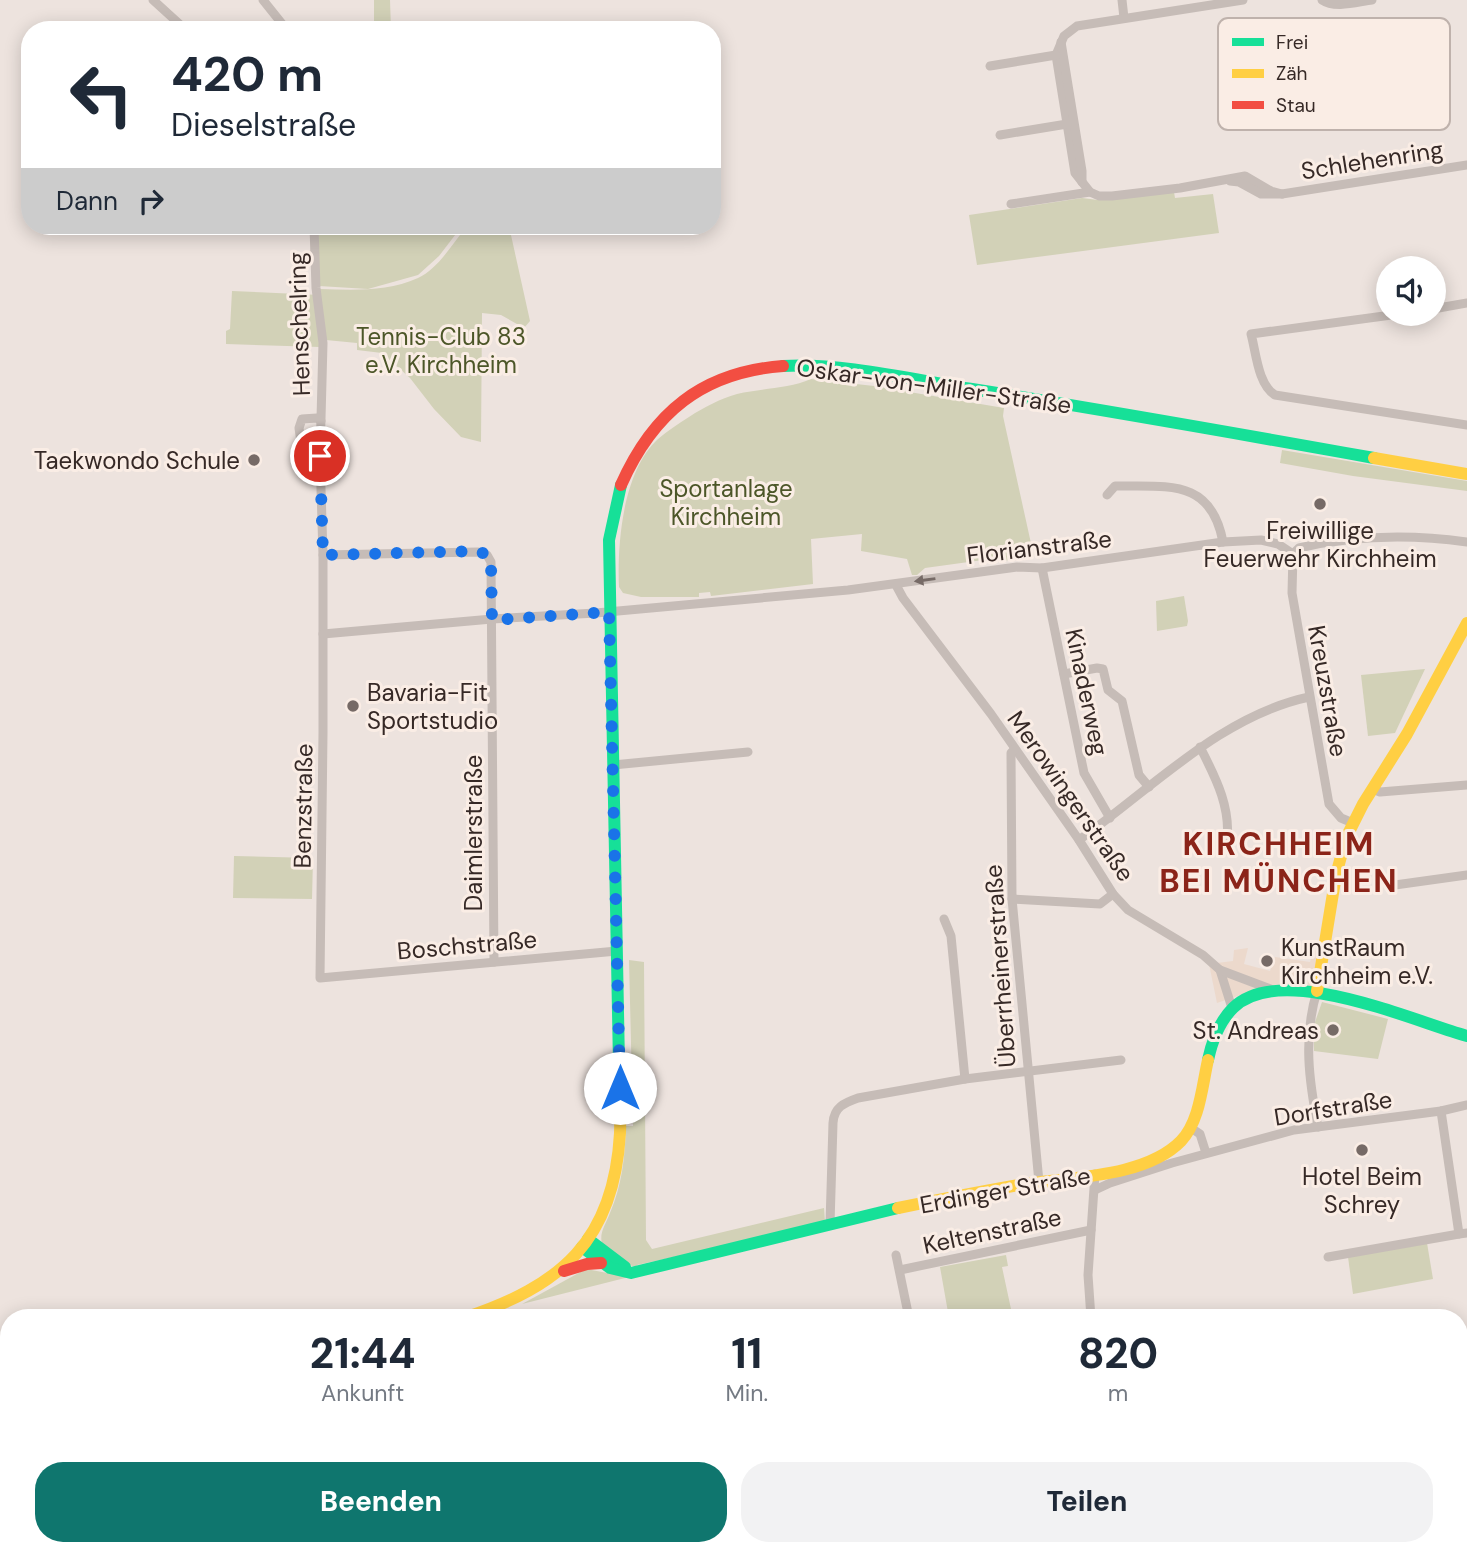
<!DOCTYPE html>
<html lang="de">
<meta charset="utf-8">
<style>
:root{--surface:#fff;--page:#f2f2f3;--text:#1f2937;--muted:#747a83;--accent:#0f766e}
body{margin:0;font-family:"DM Sans",sans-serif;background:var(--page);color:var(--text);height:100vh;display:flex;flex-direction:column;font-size:26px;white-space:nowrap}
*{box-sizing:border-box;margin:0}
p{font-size:23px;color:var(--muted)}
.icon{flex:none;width:38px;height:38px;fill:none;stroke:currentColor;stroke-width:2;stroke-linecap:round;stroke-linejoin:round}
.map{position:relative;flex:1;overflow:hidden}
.sheet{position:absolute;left:0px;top:1309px;width:1468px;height:247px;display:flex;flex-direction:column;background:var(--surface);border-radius:28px 28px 0 0;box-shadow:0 4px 18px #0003}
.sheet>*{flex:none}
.guide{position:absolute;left:21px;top:21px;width:700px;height:214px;border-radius:28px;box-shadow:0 4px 18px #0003;background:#fff;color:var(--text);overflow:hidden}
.fabs{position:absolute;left:1376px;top:256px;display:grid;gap:14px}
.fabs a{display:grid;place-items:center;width:70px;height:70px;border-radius:50%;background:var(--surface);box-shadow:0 4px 18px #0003;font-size:35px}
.pin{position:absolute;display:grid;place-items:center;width:60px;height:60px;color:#fff;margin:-30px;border:4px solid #fff;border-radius:50%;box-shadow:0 2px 7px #0007}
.me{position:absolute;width:77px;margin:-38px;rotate:0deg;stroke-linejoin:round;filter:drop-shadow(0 0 5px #0008)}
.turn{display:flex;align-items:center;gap:24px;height:147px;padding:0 35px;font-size:32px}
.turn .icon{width:91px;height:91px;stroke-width:2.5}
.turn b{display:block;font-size:49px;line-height:60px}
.then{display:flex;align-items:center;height:66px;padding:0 35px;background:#0003;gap:14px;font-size:26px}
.eta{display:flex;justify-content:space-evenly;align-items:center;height:119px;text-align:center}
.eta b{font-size:42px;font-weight:800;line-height:49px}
.action{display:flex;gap:14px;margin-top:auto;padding:14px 35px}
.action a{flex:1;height:80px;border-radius:28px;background:var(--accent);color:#fff;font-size:28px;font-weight:800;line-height:80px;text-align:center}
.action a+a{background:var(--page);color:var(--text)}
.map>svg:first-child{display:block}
.green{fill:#d2d1b7}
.plaza{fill:#ecd9cc}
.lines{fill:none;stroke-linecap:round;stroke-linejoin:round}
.street{stroke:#c6bcb7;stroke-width:9}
.fast{stroke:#16e098;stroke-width:12}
.slow{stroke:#ffcf43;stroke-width:12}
.jam{stroke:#f24e42;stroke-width:12}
.oneway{fill:#776b67}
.route{stroke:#1a73e8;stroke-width:12;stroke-dasharray:0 21.6}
.poi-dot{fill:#766a66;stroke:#faede5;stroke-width:2.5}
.labels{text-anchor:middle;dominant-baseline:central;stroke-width:6;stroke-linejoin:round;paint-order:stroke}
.street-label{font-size:24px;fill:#362926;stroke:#faede5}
.park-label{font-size:24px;fill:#4c5628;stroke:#faede5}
.poi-label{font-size:24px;fill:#362926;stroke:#faede5;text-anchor:end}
.district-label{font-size:32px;font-weight:bold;letter-spacing:2px;fill:#8b2419;stroke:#faede5}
.key{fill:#faede5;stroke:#bfb2ac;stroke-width:2}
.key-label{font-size:19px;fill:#362926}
</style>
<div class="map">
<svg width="1467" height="1555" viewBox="0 0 1467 1555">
<rect width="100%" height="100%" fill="#ede3de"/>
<g class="green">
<path d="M374 0H390L391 30H374Z"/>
<path d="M1174 192 1175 198 1213 194 1219 233 977 265 969 215 1082 198 1098 200Z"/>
<path d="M318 226H462L439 256 418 275 368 289 319 286Z"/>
<path d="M467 226H509L530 321 524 328 501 315 482 313 481 442 461 437 434 409 410 378 382 353 357 350V343L326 340 320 347 226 344V331L230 329 232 291 320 295V289C353 290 387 292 418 278 438 269 453 243 467 226Z"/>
<path d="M811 379 874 386 1004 408 1003 416 1034 557 988 563 983 560 925 568 917 575H912L907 559 861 551 862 534 811 539 813 584 711 596 710 592 699 593V597H641L623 593 619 587C617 543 623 471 658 439 667 431 678 424 689 417 704 407 720 399 737 394 762 388 788 389 811 379Z"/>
<path d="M1282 450 1467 481V491L1353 476 1280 463Z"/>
<path d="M1184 596 1188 621 1187 626 1157 631 1156 601Z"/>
<path d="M1425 669 1395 733 1368 736 1361 675Z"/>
<path d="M234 856 313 858 312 899 233 898Z"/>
<path d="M629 960 644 962 646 1240 652 1249 824 1208 825 1222 797 1230 637 1265 636 1267 629 1265 602 1244C599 1232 606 1224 610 1213 622 1185 625 1157 626 1126H633Z"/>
<path d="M1322 1002 1388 1019 1378 1059 1314 1051V1025Z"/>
<path d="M1427 1243 1433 1279 1353 1294 1348 1257Z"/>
<path d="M1006 1255 1008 1266 1002 1267 1011 1309 1022 1310 1024 1318H949L940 1267Z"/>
<path d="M586 1269 629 1277 522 1304Z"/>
</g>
<path class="plaza" d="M1248 948 1244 964 1270 971 1275 957 1310 962 1313 950 1325 952 1317 989 1249 992 1217 1003 1209 964 1233 961 1234 950Z"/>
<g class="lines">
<g class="street">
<path d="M153 0 186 30"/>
<path d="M263 0 287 30"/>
<path d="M1122 0 1124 18"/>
<path d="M1243 0 1077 26 1064 36 1056 55 1075 173 1090 192 1099 196H1112L1180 188 1245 176 1271 191 1282 194"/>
<path d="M1322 0C1335 9 1357 2 1372 0"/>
<path d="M1061 42 1082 171V182"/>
<path d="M990 66 1056 55"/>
<path d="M1000 135 1067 124"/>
<path d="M1230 181 1239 182 1261 194H1282L1467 165"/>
<path d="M1011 204 1090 192"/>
<path d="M314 226 316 288 323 343 320 456 323 555V733L320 978 617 951"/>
<path d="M1433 309 1467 303"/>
<path d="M1406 313 1251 334C1256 352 1258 385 1275 395L1467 425"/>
<path d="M320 456 301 442 299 428 302 419 317 418 321 421"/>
<path d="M1107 495 1115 486C1168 487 1211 478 1223 542"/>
<path d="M1293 554 1292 593 1329 804 1341 818 1353 823"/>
<path d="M323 555 478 552 487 555 491 562 494 962"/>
<path d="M1042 568 1084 773 1110 818"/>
<path d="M896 585 903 598 991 714 1079 840 1113 894 1128 910 1203 955 1220 970 1231 1005"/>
<path d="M323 634 492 619 596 613 848 590 1017 567 1042 568 1223 542 1261 540 1278 544 1293 554 1299 548C1356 535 1409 534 1467 542"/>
<path d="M1064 674 1097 668 1103 669 1108 690 1122 701 1139 775 1149 787"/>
<path d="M1200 747C1216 778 1233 811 1226 847"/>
<path d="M1015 749 1011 753 1012 899 1039 1182"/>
<path d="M613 765 748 752"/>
<path d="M1373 789 1380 792 1467 785"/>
<path d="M1079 840C1152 789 1220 716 1309 697"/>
<path d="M1395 885 1467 875"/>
<path d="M1012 899 1100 904 1113 894"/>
<path d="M944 919 951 936 965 1079"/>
<path d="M1220 970 1273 990"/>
<path d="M1317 991C1303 1037 1309 1081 1318 1127"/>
<path d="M1441 1111 1459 1234 1467 1233"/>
<path d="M1191 1128 1200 1134 1206 1153"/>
<path d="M1095 1190 1110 1183 1172 1163 1294 1130 1441 1111 1467 1105"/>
<path d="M830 1224 833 1123C834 1107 844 1103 858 1098L965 1079 1121 1060"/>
<path d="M896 1255 909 1318"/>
<path d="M1328 1257 1459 1234"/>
<path d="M900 1270 1091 1230"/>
<path d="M1091 1318 1088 1275 1095 1174"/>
<path d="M1120 1547 1121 1555"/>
</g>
<g class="fast">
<path d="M783 366C840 362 915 380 972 389 1106 410 1240 434 1374 458"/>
<path d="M1208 1060C1212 1041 1219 1022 1233 1008 1280 961 1413 1021 1467 1036"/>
<path d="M619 1064 609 540 621 485"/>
<path d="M588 1239 625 1267"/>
<path d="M582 1247 610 1268 631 1273 898 1208"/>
</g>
<g class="slow">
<path d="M1374 458 1467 474"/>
<path d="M1317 991 1336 875 1346 838 1363 804 1407 734 1467 623"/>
<path d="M898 1208C938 1200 979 1192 1019 1185 1068 1177 1145 1178 1181 1141 1200 1121 1202 1086 1208 1060"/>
<path d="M464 1318C561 1286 614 1241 620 1133 621 1110 619 1087 619 1064"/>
</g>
<g class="jam">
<path d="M621 485C653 413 702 372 783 366"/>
<path d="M564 1271 587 1264 601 1263"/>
<path d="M0 1389 9 1388"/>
</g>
</g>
<defs><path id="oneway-solid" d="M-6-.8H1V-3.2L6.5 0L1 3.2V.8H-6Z" transform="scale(1.75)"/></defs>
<use class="oneway" href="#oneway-solid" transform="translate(925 580) rotate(172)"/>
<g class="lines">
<path class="route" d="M320 456 323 555 478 551 487 555 491 562 492 620 609 612 620 1088"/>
</g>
<g class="poi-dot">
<circle cx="254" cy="460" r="7"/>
<circle cx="1320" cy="504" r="7"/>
<circle cx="353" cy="706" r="7"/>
<circle cx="1267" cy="961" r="7"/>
<circle cx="1333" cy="1030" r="7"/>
<circle cx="1362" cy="1150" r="7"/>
</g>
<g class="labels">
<g class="street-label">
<text transform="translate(1372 160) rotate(-9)">Schlehenring</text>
<text transform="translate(299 324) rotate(-92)">Henschelring</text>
<text transform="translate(934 386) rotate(8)">Oskar-von-Miller-Straße</text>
<text transform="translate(1039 547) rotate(-7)">Florianstraße</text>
<text transform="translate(1328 691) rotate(80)">Kreuzstraße</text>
<text transform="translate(1087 692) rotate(78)">Kinaderweg</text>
<text transform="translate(1071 796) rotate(55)">Merowingerstraße</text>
<text transform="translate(303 806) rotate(-89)">Benzstraße</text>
<text transform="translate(473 833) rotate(-90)">Daimlerstraße</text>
<text transform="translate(467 945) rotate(-5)">Boschstraße</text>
<text transform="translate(1000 966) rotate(-94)">Überrheinerstraße</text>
<text transform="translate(1333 1108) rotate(-9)">Dorfstraße</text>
<text transform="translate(1005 1190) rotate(-10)">Erdinger Straße</text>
<text transform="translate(992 1231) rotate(-12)">Keltenstraße</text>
</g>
<g class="park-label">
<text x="441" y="336">Tennis-Club 83<tspan x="441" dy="28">e.V. Kirchheim</tspan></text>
<text x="726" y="488">Sportanlage<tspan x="726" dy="28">Kirchheim</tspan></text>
</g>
<g class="poi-label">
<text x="240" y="460">Taekwondo Schule</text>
<text x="1320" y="530" text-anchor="middle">Freiwillige<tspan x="1320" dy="28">Feuerwehr Kirchheim</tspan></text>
<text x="367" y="692" text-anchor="start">Bavaria-Fit<tspan x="367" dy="28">Sportstudio</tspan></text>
<text x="1281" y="947" text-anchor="start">KunstRaum<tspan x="1281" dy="28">Kirchheim e.V.</tspan></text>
<text x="1319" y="1030">St. Andreas</text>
<text x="1362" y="1176" text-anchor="middle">Hotel Beim<tspan x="1362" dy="28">Schrey</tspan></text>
</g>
<g class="district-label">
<text x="1279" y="844">KIRCHHEIM<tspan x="1279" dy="37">BEI MÜNCHEN</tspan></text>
</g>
</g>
<rect x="1218" y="18" width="232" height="112" rx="10" class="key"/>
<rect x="1232" y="38" width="32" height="8" fill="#16e098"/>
<rect x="1232" y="69" width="32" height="9" fill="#ffcf43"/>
<rect x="1232" y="101" width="32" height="8" fill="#f24e42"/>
<g class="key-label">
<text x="1276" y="49">Frei</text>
<text x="1276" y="80">Zäh</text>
<text x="1276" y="112">Stau</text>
</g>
</svg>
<div class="fabs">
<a><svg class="icon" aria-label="sound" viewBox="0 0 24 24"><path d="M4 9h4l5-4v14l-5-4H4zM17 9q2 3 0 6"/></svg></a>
</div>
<div class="pin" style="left:320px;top:456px;background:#d93025"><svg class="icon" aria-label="arrive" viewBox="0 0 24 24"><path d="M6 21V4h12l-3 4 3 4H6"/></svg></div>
<svg class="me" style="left:620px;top:1088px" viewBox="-20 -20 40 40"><circle r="19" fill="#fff"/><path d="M0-13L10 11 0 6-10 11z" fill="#1a73e8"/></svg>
<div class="guide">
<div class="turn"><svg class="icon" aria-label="left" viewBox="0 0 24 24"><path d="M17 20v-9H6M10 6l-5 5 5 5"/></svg><div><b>420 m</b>Dieselstraße</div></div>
<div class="then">Dann<svg class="icon" aria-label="right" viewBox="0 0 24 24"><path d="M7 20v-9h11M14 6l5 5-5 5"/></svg></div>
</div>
<section class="sheet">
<div class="eta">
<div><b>21:44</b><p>Ankunft</p></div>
<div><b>11</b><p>Min.</p></div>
<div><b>820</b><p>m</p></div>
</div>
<div class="action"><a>Beenden</a><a>Teilen</a></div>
</section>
</div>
